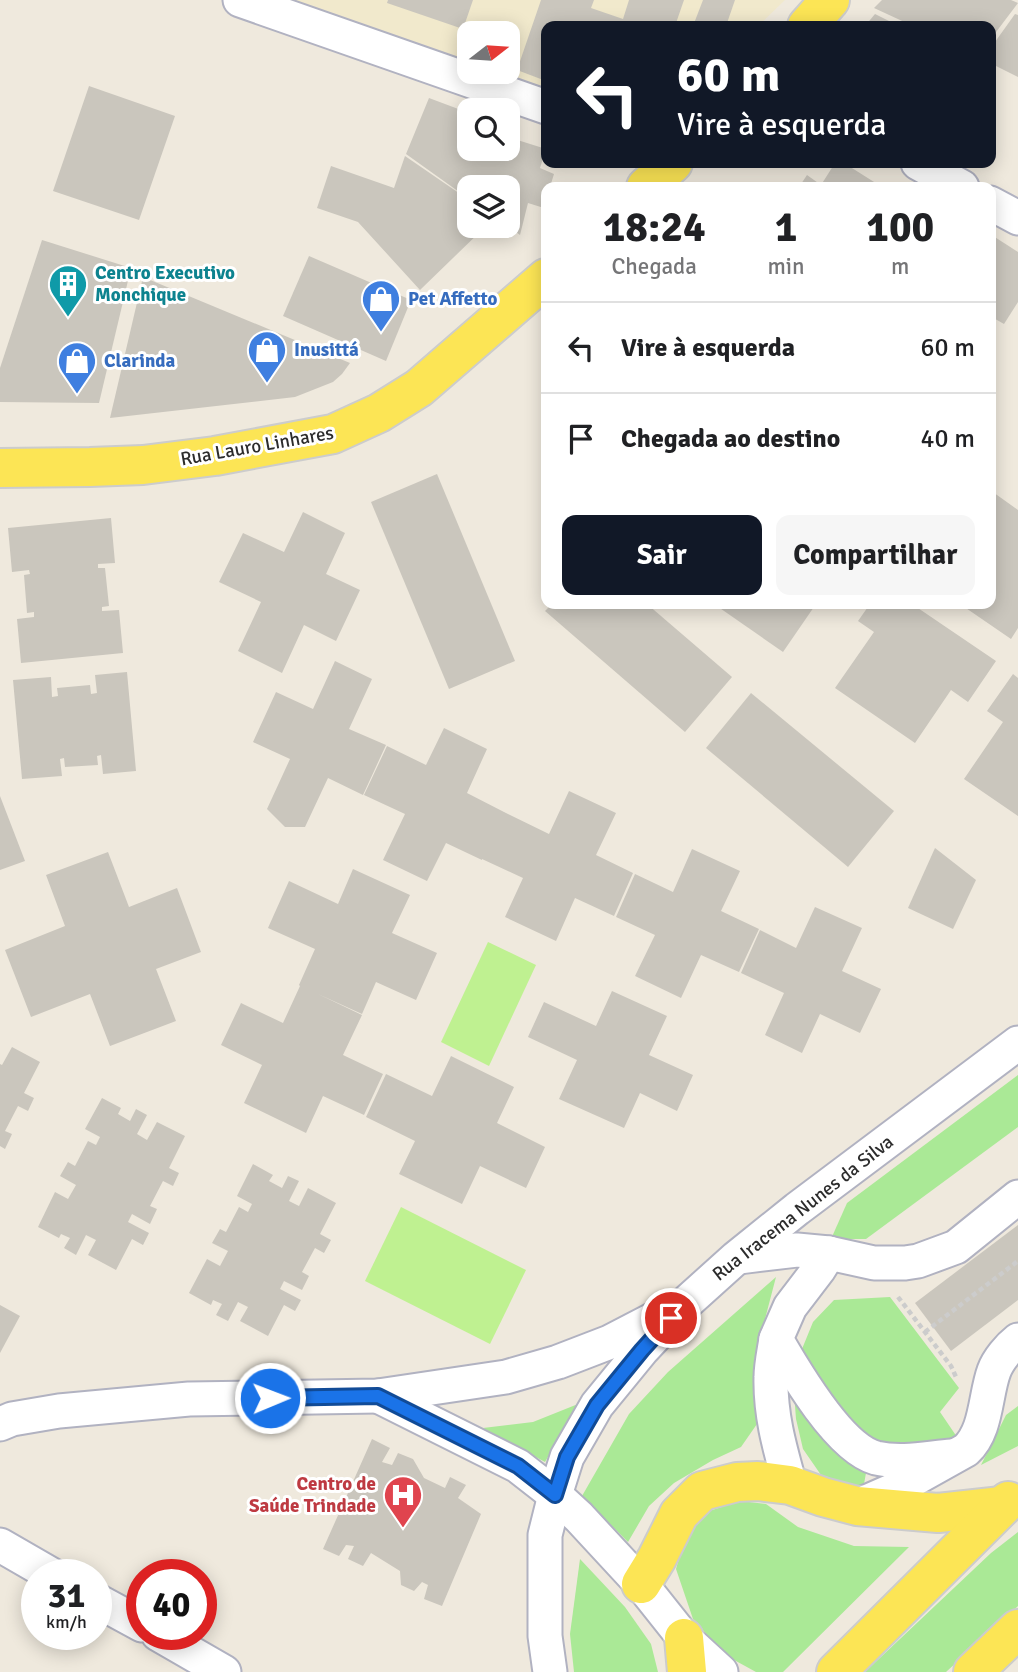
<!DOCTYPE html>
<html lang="pt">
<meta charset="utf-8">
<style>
:root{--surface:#fff;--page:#f6f6f6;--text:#202124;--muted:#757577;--line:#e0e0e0;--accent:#111827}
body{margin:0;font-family:Signika,sans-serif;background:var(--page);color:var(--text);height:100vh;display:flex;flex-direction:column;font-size:26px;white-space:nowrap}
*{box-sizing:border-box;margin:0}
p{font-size:23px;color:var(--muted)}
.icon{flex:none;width:38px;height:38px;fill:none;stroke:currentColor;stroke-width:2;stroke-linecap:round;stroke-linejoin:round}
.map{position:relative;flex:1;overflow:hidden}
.sheet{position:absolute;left:541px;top:182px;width:455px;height:427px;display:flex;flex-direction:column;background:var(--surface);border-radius:14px;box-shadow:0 4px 18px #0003}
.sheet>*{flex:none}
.top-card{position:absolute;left:541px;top:21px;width:455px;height:147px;border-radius:14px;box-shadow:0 4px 18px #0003;background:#111827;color:#fff;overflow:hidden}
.needle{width:46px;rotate:73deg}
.fabs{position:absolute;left:457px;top:21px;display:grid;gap:14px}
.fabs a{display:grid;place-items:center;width:63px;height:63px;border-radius:14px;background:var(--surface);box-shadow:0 4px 18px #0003;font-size:35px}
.speed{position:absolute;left:21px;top:1559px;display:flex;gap:14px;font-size:35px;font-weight:700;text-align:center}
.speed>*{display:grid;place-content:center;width:91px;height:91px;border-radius:50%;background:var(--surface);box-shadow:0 4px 18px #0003;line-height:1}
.speed small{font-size:18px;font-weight:400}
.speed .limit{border:10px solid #d22;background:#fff;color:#111}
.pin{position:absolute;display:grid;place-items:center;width:60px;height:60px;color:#fff;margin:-30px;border:4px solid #fff;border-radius:50%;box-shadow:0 2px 7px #0007}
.me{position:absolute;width:77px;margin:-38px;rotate:89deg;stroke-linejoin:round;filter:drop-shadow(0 0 5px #0008)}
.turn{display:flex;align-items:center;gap:24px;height:147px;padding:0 21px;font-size:32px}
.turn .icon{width:91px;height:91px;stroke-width:2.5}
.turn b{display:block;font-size:49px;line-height:60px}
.eta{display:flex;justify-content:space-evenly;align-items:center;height:119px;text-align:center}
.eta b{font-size:42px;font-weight:800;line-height:49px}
.action{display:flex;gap:14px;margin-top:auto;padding:14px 21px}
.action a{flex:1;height:80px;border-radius:14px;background:var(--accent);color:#fff;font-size:28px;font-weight:800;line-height:80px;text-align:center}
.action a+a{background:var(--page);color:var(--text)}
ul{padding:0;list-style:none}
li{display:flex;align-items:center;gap:21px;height:91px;padding:0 21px;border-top:2px solid var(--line)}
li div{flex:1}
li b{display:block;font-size:26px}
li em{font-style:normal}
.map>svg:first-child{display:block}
.education{fill:#f1e9cc}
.green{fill:#aae996}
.pitch{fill:#bff191}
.building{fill:#cac6bd}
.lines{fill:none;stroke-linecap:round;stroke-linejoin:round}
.minor-casing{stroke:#b1b2c1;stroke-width:37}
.major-casing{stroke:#ccc;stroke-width:42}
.path{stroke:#ccc;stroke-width:4.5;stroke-dasharray:5 3.5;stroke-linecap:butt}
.minor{stroke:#fff;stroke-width:33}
.major{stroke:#fce555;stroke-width:38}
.route-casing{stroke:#114b97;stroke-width:18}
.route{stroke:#1a73e8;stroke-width:12}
.labels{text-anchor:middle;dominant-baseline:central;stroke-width:6;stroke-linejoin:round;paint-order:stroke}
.culture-label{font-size:19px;font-weight:bold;fill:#0d838f;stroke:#fff;text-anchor:start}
.shop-label{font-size:19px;font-weight:bold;fill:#366cbe;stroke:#fff;text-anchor:start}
.street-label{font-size:19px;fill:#2c2c2c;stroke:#fff}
.health-label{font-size:19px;font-weight:bold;fill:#be3a42;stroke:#fff;text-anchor:end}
</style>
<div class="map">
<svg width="1018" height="1672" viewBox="0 0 1018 1672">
<rect width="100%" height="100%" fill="#efe9dd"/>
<path class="education" d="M286 0H785L758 26H546V88L498 72H508V33H469V62Z"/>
<g class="green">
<path d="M1018 1075V1127L866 1239H831L847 1203Z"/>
<path d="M776 1277 754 1361 757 1424 741 1447 713 1460 674 1483 649 1506 628 1542 582 1496 629 1414 668 1372Z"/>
<path d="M890 1297 959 1388 940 1412 957 1437 891 1448 865 1446 807 1368 802 1349 813 1322 834 1300Z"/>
<path d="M794 1392 817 1430 842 1457 866 1473 864 1484 856 1489 838 1485 821 1475 803 1449 796 1419Z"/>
<path d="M578 1404 545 1462 483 1428 533 1422Z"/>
<path d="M1018 1406V1446L981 1465 1006 1415Z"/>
<path d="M740 1501 766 1504 798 1527 854 1546 909 1547 783 1672H756L725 1655 693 1619 676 1569 685 1537 700 1514Z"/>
<path d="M1018 1532V1606L946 1672H865L991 1553Z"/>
<path d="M580 1559 625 1607 651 1644 658 1672H574L570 1634Z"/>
</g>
<g class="pitch">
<path d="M488 942 536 965 489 1066 441 1042Z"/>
<path d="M401 1207 526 1270 490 1344 365 1281Z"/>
</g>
<g class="building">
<path d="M388 0H473L463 29 387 3Z"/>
<path d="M541 0H594L591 8 623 19 629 0H684L675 26H546V81L517 70Z"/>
<path d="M703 0H735L726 26H693Z"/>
<path d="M882 0H1011L1018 3 990 40V26H913L874 8Z"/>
<path d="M875 14 899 26H865Z"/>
<path d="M1015 14 1018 15V77L990 63V49Z"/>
<path d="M89 86 175 116 139 220 53 191Z"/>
<path d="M429 98 469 113V149H508V137L546 149 540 168 554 174 550 187H546V200L544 208 528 203 520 235 508 226V187H469V199L406 154Z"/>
<path d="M405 156 469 200V226H486L420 290 358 222 317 208 331 166 394 188Z"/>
<path d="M835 163H844L882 187H799L807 175 821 185Z"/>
<path d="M990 234 1018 252V302L1004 324 990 316Z"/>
<path d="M42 240 131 268 99 403 0 402V368Z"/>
<path d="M309 256 411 300 386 361 283 316Z"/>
<path d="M143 277 350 363 342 374 333 382 295 397 110 418Z"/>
<path d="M437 474 515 661 449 689 371 502Z"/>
<path d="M990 490 1018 510V628L1011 639 960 604H990Z"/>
<path d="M303 512 345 533 326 574 360 590 336 641 304 625 282 673 238 651 261 602 219 582 243 533 284 552Z"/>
<path d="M111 518 115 563 98 564V568H105L109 606 102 607V611L119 610 123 653 21 663 17 619 34 617V612L27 613 24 575 30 574 29 570 12 572 8 528Z"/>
<path d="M552 604H647L732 677 685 732 545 611Z"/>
<path d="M714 604H816L783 652Z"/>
<path d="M870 604H912L996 661 968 702 951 690 915 743 835 688 874 632 858 621Z"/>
<path d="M335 661 372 679 349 729 386 745 363 795 328 778 305 827H285L267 809 290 759 253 742 276 692 313 709Z"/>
<path d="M127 672 136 771 103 774 101 755 97 756 98 765 65 767 64 758 60 759 62 776 22 779 13 680 51 677 52 697 58 696 57 688 90 685 91 694 97 693 95 675Z"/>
<path d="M1013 674 1018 678V816L964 779 1003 722 987 711Z"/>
<path d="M751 693 894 811 848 867 706 748Z"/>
<path d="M444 728 487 749 467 793 504 812 549 834 569 791 616 813 596 855 633 873 614 916 575 898 556 941 505 917 523 878 482 859V860L446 843 427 881 383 860 405 814 364 795 387 746 426 765Z"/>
<path d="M0 796 25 861 0 870Z"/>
<path d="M935 848 976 880 953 929 908 908Z"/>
<path d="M692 849 740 871 721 911 759 929 739 972 701 955 681 998 635 976 655 935 616 917 635 874 673 892Z"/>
<path d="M108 852 129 907 177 888 201 952 156 969 176 1021 110 1046 90 994 31 1017 5 950 65 926 46 875Z"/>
<path d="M353 869 410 895 392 933 437 953 416 1000 376 982 362 1014 318 994 362 1015 343 1055 383 1074 364 1115 323 1096 306 1133 244 1103 262 1065 221 1045 241 1003 283 1023 300 986 299 985 315 949 268 928 289 881 338 904Z"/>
<path d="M815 907 862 928 842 971 881 989 860 1033 820 1014 802 1053 765 1035 784 993 741 973 760 930 796 948Z"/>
<path d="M612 991 667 1016 649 1055 693 1075 677 1111 640 1093 624 1128 559 1099 577 1060 528 1037 544 1002 596 1026Z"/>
<path d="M12 1047 40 1062 24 1093 34 1098 28 1111 18 1106 5 1131 12 1134 5 1149 0 1146V1064L2 1065Z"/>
<path d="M451 1056 514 1087 497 1123 545 1147 526 1188 480 1166 462 1204 399 1174 415 1141 366 1117 386 1074 432 1096Z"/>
<path d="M102 1098 121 1108 118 1114 130 1121 136 1109 147 1115 137 1134 147 1140 157 1122 185 1136 169 1168 179 1173 173 1186 163 1181 150 1206 157 1209 150 1224 132 1214 128 1222 149 1233 143 1245 132 1239 116 1270 88 1255 96 1240 86 1235 76 1255 64 1248 70 1238 61 1234 59 1238 38 1227 55 1192 68 1199 76 1185 60 1176 68 1162 75 1166 88 1141 96 1145 100 1137 85 1129Z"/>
<path d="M253 1164 273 1175 269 1181 282 1188 288 1176 299 1181 289 1201 299 1206 308 1188 336 1203 320 1234 331 1240 324 1253 315 1248 302 1272 309 1276 302 1290 284 1281 280 1289 301 1300 295 1311 284 1305 268 1336 240 1321 248 1307 238 1302 228 1321 216 1315 222 1304 213 1300 211 1305 189 1293 207 1259 220 1266 228 1251 212 1243 220 1229 226 1232 239 1207 248 1212 252 1204 237 1196Z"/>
<path d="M1018 1225V1300L951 1351 915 1303Z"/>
<path d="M0 1305 20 1316 0 1353Z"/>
<path d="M372 1439 390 1448 382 1462 392 1465 398 1453 413 1459 424 1478 445 1488 450 1477 466 1485 458 1498 481 1514 442 1606 424 1599 428 1585 422 1582 414 1591 401 1585 400 1571 371 1553 363 1566 348 1559 354 1546 346 1545 339 1556 323 1549Z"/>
</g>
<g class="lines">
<g class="minor-casing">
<g id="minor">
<path d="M240 0 546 107"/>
<path d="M918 163 962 187"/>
<path d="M990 203 1018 218"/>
<path d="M829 1253 819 1269 790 1307 776 1339C795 1372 839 1448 876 1458 901 1464 927 1458 952 1456"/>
<path d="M739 1257 797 1250 829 1253 874 1263H905L918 1261 956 1247 1018 1197"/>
<path d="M776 1339C774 1352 771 1365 771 1377 770 1415 780 1449 790 1485"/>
<path d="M378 1396 518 1466 555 1495 579 1517 641 1584 684 1638 721 1672"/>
<path d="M0 1424 12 1419 59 1411 189 1399 378 1396 506 1377 558 1362 610 1342 662 1315"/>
<path d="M857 1506 898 1488 966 1450C987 1431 985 1395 994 1371 998 1360 1009 1347 1018 1340"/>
<path d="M0 1545 52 1575"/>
<path d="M96 1600 142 1625"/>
<path d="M158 1634 224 1672"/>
<path d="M550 1672 545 1636V1535L555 1495 567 1457 597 1405 642 1350 686 1303 736 1258 797 1209 1018 1043"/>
</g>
</g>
<g class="major-casing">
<g id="major">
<path d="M807 26 830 0"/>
<path d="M646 187 673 163"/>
<path d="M0 468 90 467 143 465 215 456 333 434 379 413 419 388 546 278"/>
<path d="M641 1584 657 1558 679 1514 702 1491 737 1482 758 1481 790 1485 823 1497 857 1506 938 1513 1002 1506"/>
<path d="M684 1638 687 1672"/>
<path d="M836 1672 1008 1501"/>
<path d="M973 1672 1018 1629"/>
</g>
</g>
<g class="path">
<path d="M898 1297 951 1366 956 1377"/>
<path d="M925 1332 1018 1261"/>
</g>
<use href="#minor" class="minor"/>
<use href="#major" class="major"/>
</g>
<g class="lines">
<g class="route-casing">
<path id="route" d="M270 1398 378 1396 518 1466 555 1495 567 1457 597 1405 642 1350 671 1318"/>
</g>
<use href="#route" class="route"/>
</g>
<defs>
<g id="building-pin" transform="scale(2.0125)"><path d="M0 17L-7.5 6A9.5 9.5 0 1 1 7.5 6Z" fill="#0f9aa8" stroke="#fff"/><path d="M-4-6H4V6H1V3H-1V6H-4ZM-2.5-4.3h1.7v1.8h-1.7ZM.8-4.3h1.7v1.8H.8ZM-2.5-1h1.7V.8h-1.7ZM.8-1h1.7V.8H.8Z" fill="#fff"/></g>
<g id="shop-pin" transform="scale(2.0125)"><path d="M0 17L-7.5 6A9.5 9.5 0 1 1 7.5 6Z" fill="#3f7fe0" stroke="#fff"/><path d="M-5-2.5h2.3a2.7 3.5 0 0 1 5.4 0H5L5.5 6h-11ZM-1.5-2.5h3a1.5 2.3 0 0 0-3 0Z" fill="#fff"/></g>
<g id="hospital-pin" transform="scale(2.0125)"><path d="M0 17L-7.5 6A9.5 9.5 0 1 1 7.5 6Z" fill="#e0444e" stroke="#fff"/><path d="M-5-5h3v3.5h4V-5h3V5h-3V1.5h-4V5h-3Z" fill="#fff"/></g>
</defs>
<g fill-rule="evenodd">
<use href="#building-pin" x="68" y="284"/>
<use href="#shop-pin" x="381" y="299"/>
<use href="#shop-pin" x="267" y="350"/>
<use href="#shop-pin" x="77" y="361"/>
<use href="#hospital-pin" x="403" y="1495"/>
</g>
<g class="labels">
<g class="culture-label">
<text x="95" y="273">Centro Executivo<tspan x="95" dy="22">Monchique</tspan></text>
</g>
<g class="shop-label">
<text x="408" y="299">Pet Affetto</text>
<text x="294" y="350">Inusittá</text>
<text x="104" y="361">Clarinda</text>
</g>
<g class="street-label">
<text transform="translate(257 446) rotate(-10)">Rua Lauro Linhares</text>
<text transform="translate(803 1208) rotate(-38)">Rua Iracema Nunes da Silva</text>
</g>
<g class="health-label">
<text x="376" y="1484">Centro de<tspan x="376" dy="22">Saúde Trindade</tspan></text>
</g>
</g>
</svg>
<div class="fabs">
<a><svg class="needle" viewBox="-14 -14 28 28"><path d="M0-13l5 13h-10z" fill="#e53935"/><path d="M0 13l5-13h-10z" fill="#757577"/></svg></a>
<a><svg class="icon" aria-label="search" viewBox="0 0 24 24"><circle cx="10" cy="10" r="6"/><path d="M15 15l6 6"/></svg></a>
<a><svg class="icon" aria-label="layers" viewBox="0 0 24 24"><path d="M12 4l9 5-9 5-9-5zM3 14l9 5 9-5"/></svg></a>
</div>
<div class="speed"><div>31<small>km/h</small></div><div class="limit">40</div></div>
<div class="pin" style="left:671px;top:1318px;background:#d93025"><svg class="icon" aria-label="arrive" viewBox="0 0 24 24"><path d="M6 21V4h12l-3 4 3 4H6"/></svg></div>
<svg class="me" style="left:270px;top:1398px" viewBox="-20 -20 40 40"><circle r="17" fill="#1a73e8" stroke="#fff" stroke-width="3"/><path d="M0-11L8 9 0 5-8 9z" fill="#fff"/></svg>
<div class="top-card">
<div class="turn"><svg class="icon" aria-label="left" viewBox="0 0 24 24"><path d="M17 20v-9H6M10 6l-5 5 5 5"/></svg><div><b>60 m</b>Vire à esquerda</div></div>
</div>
<section class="sheet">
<div class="eta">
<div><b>18:24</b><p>Chegada</p></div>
<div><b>1</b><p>min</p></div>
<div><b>100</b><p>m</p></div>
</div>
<ul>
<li><svg class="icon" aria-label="left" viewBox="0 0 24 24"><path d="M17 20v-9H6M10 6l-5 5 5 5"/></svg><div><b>Vire à esquerda</b></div><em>60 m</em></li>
<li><svg class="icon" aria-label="arrive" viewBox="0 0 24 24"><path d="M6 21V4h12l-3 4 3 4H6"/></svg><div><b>Chegada ao destino</b></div><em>40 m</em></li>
</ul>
<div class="action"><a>Sair</a><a>Compartilhar</a></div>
</section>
</div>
